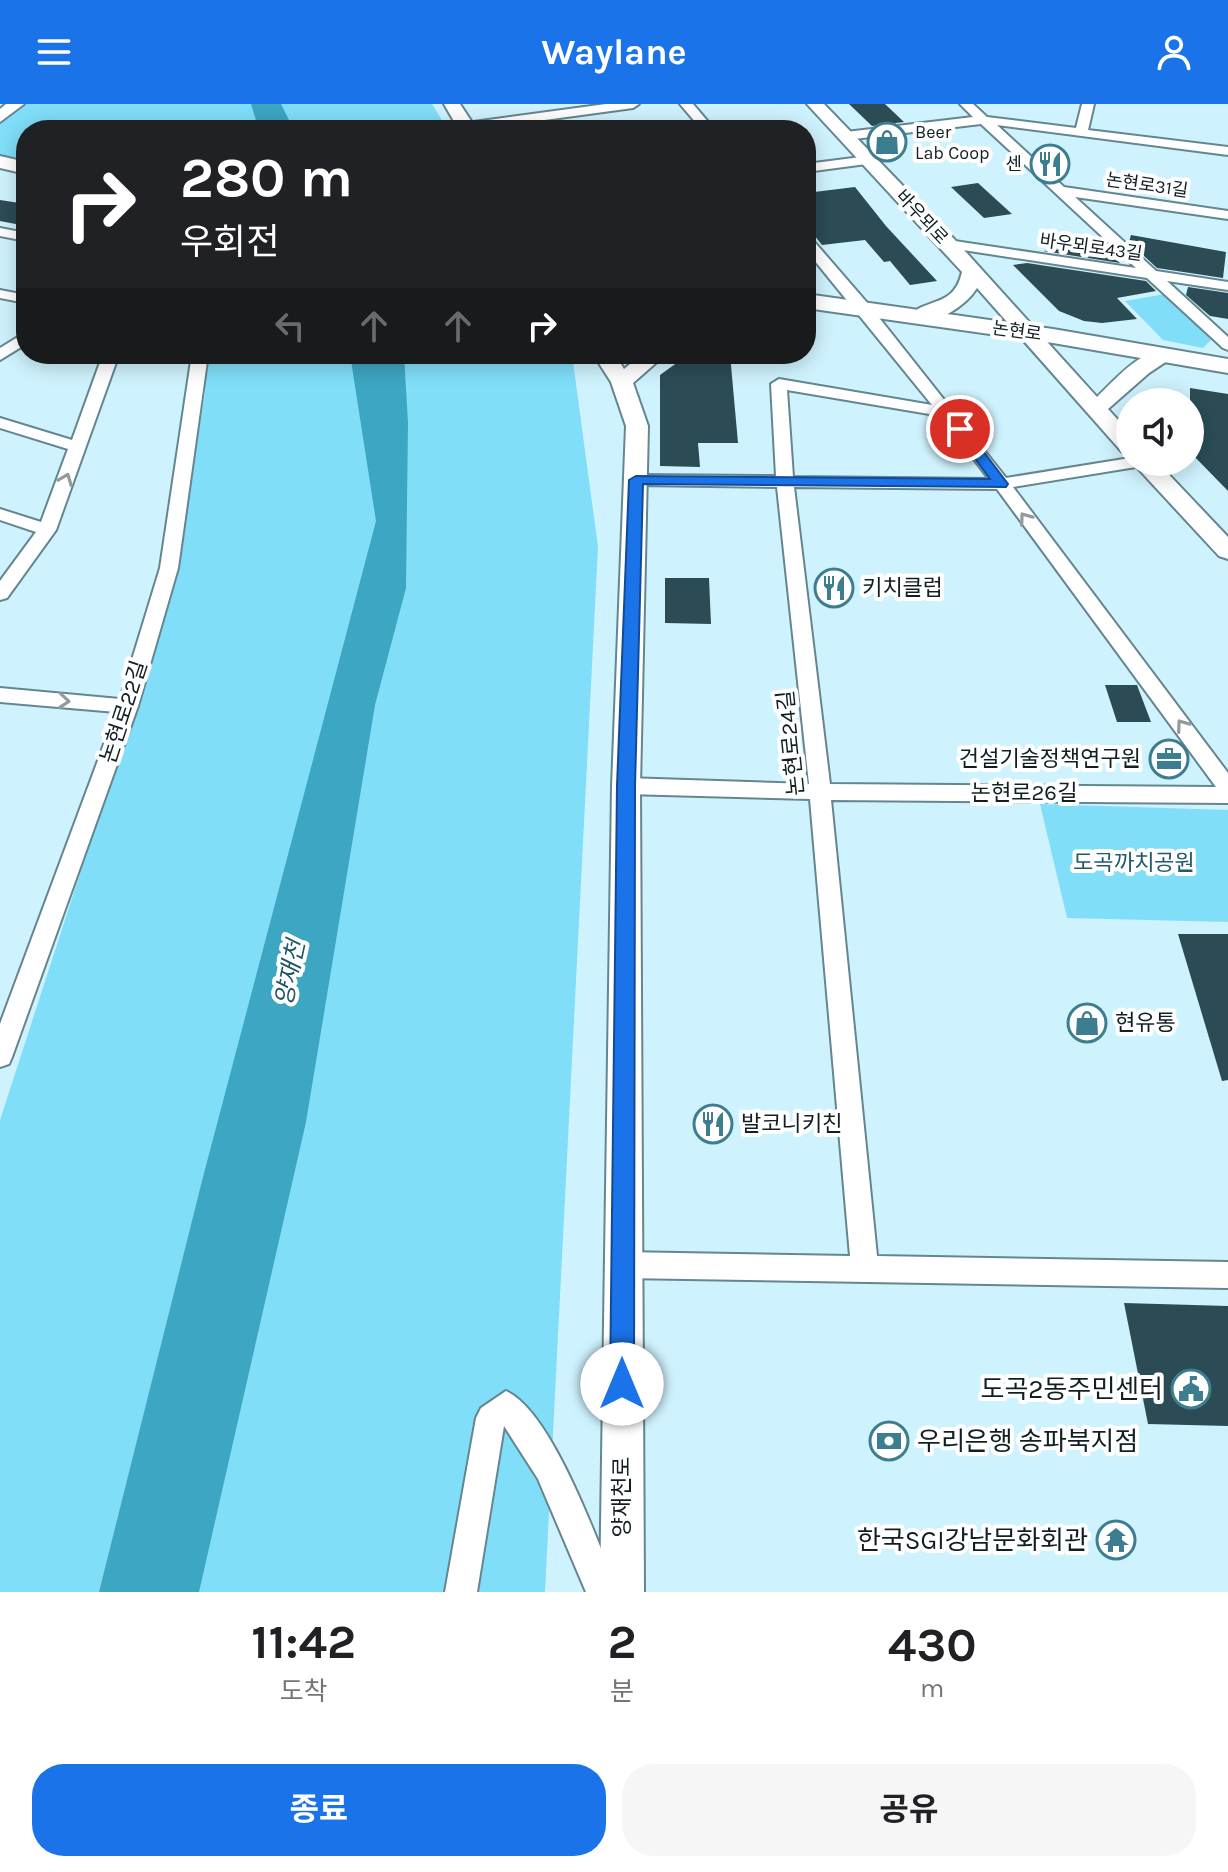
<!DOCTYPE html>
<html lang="ko">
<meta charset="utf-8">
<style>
:root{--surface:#fff;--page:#f6f6f6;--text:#202124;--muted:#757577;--accent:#1a73e8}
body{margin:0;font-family:Karla,"Noto Sans KR",sans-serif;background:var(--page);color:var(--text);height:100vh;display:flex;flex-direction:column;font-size:30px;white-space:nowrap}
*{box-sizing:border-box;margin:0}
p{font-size:26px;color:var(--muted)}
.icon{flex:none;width:44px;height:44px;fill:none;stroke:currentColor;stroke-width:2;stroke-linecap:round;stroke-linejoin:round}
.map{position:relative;height:1488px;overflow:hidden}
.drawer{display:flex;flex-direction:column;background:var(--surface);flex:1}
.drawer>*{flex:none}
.top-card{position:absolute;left:16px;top:16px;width:800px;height:244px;border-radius:32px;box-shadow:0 4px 20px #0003;background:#202124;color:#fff;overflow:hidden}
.tools{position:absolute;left:1116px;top:284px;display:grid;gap:16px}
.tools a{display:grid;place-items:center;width:88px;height:88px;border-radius:50%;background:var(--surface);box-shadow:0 4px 20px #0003;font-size:40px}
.pin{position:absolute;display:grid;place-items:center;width:68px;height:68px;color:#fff;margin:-34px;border:4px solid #fff;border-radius:50%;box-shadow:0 2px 8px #0007}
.me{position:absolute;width:88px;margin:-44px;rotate:0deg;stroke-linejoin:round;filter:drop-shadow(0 0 6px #0008)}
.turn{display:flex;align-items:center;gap:28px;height:168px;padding:0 32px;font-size:36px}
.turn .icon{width:104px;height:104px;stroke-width:2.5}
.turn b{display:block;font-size:56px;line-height:68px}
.lanes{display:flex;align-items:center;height:76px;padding:0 32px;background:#0003;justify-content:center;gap:40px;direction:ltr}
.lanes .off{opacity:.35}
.eta{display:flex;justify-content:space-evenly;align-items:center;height:136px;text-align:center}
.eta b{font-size:48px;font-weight:700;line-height:56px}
.primary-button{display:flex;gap:16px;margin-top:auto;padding:16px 32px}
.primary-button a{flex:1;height:92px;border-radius:32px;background:var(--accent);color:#fff;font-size:32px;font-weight:700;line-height:92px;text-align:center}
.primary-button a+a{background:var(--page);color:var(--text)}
header{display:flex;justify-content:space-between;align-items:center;height:104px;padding:0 32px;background:var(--accent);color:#fff;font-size:36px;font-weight:700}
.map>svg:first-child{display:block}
.green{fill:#81def9}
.water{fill:#3da6c2}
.building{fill:#2c4c55}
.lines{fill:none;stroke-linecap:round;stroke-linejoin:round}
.street-casing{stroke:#658690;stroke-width:4}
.secondary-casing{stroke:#658690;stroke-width:4}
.primary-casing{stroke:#658690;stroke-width:4}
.street{fill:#fff;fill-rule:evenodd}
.secondary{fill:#fff;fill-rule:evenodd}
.primary{fill:#fff;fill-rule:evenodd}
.oneway{stroke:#949a9c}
.route{fill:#1a73e8;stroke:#114b97;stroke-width:2}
.labels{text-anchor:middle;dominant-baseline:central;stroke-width:8;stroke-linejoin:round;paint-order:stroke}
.far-poi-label{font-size:18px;fill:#111f23;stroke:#fff;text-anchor:start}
.far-street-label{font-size:18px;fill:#111f23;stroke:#fff}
.poi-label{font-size:22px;fill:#111f23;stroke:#fff;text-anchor:start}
.street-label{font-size:22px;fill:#111f23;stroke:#fff}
.park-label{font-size:22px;fill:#215a69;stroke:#fff}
.water-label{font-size:24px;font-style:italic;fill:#1e5767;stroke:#fff}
.near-poi-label{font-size:26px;fill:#111f23;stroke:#fff;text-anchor:end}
</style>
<header><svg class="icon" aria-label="menu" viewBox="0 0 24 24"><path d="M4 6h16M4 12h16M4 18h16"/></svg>Waylane<svg class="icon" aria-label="person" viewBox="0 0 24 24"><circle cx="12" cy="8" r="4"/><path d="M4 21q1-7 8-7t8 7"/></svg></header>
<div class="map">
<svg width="1228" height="1488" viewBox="0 0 1228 1488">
<rect width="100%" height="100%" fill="#cff3fe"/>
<g class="green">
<path d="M24 0H432L448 26H26V56L0 52V20Z"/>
<path d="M1165 190 1211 236 1203 244 1163 236 1125 197Z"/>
<path d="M206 250H572L598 443 545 1488H0V1016L172 486 205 290Z"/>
<path d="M1040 700 1228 706V818L1067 814Z"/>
</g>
<g class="water">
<path d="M251 0H281L294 26H259Z"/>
<path d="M350 250H404L408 319 406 484 375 601 306 1018 199 1488H99L203 1073 376 417Z"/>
</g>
<g class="building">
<path d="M849 0H885L904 18 872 22Z"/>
<path d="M978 79 1012 110 984 114 951 83Z"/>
<path d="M855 83 886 122 937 177 910 181 890 157 884 158 865 136 822 141 806 121V89Z"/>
<path d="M0 96 26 100V122L0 117Z"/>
<path d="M1131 131 1226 148 1223 174 1157 164 1129 138Z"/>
<path d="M1101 141 1120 159 1043 147Z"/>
<path d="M1027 159 1146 177 1156 187 1117 194 1137 215 1102 219 1084 217 1059 207 1013 161Z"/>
<path d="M1188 183 1228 189V215L1210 212 1186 191Z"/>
<path d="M689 250H730L738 339H698L700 363 660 362V271Z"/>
<path d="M1190 284 1228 290V387L1190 348Z"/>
<path d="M665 474H709L711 520 665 519Z"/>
<path d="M1105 581H1137L1151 618H1117Z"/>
<path d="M1178 830H1228V976L1222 977Z"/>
<path d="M1124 1199 1228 1202V1322L1148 1320Z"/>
</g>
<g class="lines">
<g class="street-casing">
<g id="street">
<path d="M606 0H639L633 4 471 26 460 23 466 19Z"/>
<path d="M680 0H693L715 26H702Z"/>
<path d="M960 0H973L987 13 1076 24 1082 0H1094L1088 26 1228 43V51L997 21 1064 83 1228 107V115L1075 93 1156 167 1228 178V186L1167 177 1228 233V246L1223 244 1147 174 943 143 941 140 948 136 1136 164 981 20 846 36 840 32 846 28 973 13Z"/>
<path d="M869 52 875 56 874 59 806 68V60Z"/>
<path d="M0 124 26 129V137L0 132Z"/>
<path d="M806 133 811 134 869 201 1006 374 1130 354V358H1144L1136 363 1013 383 1228 669V699L831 696 877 1152 1228 1158V1184L622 1174 612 1170 608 1161 612 1152 622 1148 850 1152 810 695 626 690 619 687 615 682 619 677 626 674 809 680 777 383 636 381 627 376 636 371 776 372 771 280 779 275 932 301 806 146ZM787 286 941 312 989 375 793 373ZM794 383 997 385 1216 683 830 680Z"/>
<path d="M0 186 26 191V199L0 194Z"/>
<path d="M26 228V240L0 256V244Z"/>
<path d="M103 250H119L56 426 7 494 0 496V477L36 428 0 416V405L41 418 68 345 0 324V314L72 336Z"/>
<path d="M192 250H208L178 464 138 602 12 953 9 960 0 963V920L116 608 0 598V584L120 595 160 464Z"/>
<path d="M506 1287C552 1307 599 1441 618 1488H586L538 1375 504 1322 477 1488H445L476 1314 481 1304Z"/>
</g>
</g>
<g class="secondary-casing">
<g id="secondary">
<path d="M6 0H24L0 18V5Z"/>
<path d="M444 0H460L477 26H459Z"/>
<path d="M807 0H824L955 136 1097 293C1115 276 1145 240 1172 247L1176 251 1149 269 1108 305 1130 329V350L1122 348 977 184C965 203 935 222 912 216L909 212C927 193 954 204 962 168Z"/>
<path d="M593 250H615L624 265 642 250H666L633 279 648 322 640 682 644 1488H600L612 682 626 322 611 278Z"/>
<path d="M1132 358H1157L1228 433V455L1219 452Z"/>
</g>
</g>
<g class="primary-casing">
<g id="primary">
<path d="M0 52 26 58V70L0 64Z"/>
<path d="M806 190 1053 225 1228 255V269L1053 239 806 204Z"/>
</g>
</g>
<use href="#street" class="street"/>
<use href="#secondary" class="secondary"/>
<use href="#primary" class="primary"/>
</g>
<defs><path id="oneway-chevron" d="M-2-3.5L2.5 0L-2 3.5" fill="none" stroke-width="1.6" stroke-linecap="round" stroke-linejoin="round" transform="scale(2)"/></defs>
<g class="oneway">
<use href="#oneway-chevron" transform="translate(66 375) rotate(-69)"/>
<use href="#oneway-chevron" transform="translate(1025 414) rotate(-126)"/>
<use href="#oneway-chevron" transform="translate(64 597) rotate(5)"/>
<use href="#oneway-chevron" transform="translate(1182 621) rotate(-126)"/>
</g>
<path class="route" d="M955 323H965L1008 380 1006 383 643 380 635 682 634 1280 630 1288 622 1292 613 1288 610 1280 617 682 629 376 636 372 990 375 953 325Z"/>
<defs>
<g id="shop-ring" transform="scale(2)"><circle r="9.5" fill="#fff" stroke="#3c7d8f" stroke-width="1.5"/><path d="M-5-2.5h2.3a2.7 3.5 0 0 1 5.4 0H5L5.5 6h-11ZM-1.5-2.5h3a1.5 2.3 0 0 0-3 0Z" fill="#3c7d8f"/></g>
<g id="restaurant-ring" transform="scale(2)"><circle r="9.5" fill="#fff" stroke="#3c7d8f" stroke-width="1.5"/><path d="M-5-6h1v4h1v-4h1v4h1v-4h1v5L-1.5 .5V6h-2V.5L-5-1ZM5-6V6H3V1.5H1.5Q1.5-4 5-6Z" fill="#3c7d8f"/></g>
<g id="office-ring" transform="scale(2)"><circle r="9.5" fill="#fff" stroke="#3c7d8f" stroke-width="1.5"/><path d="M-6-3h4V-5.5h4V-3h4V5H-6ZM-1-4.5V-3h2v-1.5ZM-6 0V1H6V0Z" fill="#3c7d8f"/></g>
<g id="civic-ring" transform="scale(2)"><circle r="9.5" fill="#fff" stroke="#3c7d8f" stroke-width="1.5"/><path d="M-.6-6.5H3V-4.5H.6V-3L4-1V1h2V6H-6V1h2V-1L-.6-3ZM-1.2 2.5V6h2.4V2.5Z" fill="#3c7d8f"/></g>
<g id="bank-ring" transform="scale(2)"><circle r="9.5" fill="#fff" stroke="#3c7d8f" stroke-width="1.5"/><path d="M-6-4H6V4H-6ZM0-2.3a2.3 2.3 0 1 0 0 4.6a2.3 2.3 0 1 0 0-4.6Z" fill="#3c7d8f"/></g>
<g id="temple-ring" transform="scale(2)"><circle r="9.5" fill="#fff" stroke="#3c7d8f" stroke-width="1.5"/><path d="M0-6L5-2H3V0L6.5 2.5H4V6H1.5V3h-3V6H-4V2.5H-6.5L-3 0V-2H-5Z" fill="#3c7d8f"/></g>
</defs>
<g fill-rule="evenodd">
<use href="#shop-ring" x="887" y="38"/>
<use href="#restaurant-ring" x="1050" y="60"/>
<use href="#restaurant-ring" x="834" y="484"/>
<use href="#office-ring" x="1169" y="655"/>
<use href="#shop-ring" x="1087" y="919"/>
<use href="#restaurant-ring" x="713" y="1020"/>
<use href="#civic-ring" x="1191" y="1285"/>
<use href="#bank-ring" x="889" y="1337"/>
<use href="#temple-ring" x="1116" y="1436"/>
</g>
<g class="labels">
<g class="far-poi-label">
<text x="915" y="28">Beer<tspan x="915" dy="21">Lab Coop</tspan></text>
<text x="1022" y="60" text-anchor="end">센</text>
</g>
<g class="far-street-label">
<text transform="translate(1147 81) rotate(8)">논현로31길</text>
<text transform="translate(922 113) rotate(47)">바우뫼로</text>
<text transform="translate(1091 143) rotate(8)">바우뫼로43길</text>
<text transform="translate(1017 227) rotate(8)">논현로</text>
</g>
<g class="poi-label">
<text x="862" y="484">키치클럽</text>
<text x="1141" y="655" text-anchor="end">건설기술정책연구원</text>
<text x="1115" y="919">현유통</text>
<text x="741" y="1020">발코니키친</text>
</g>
<g class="street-label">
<text transform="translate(124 608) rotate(-72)">논현로22길</text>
<text transform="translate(791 639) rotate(-96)">논현로24길</text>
<text x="1024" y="689">논현로26길</text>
<text transform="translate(622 1393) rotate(-90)">양재천로</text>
</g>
<g class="park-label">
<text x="1134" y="759">도곡까치공원</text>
</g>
<g class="water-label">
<text transform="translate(290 869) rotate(-78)">양재천</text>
</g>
<g class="near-poi-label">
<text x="1163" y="1285">도곡2동주민센터</text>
<text x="917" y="1337" text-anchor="start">우리은행 송파북지점</text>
<text x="1088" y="1436">한국SGI강남문화회관</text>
</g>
</g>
</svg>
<div class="tools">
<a><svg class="icon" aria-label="sound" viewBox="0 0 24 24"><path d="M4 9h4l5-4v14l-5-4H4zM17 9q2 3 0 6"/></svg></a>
</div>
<div class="pin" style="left:960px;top:325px;background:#d93025"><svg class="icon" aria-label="arrive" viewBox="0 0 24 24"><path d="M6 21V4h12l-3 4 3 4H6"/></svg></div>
<svg class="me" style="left:622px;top:1280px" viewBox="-20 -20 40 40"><circle r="19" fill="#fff"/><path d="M0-13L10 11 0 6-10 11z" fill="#1a73e8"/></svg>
<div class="top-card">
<div class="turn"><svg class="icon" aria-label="right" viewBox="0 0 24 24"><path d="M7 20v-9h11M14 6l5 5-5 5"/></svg><div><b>280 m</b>우회전</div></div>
<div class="lanes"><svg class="icon off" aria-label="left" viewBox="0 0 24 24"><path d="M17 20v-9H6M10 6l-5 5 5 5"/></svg><svg class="icon off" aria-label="ahead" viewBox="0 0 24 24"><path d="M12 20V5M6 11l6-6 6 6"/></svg><svg class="icon off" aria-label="ahead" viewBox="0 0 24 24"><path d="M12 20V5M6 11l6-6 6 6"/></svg><svg class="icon" aria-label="right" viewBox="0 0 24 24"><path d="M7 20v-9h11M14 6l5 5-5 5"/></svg></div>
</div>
</div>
<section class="drawer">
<div class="eta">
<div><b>11:42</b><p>도착</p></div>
<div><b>2</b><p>분</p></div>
<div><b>430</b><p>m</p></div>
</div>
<div class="primary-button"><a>종료</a><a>공유</a></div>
</section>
